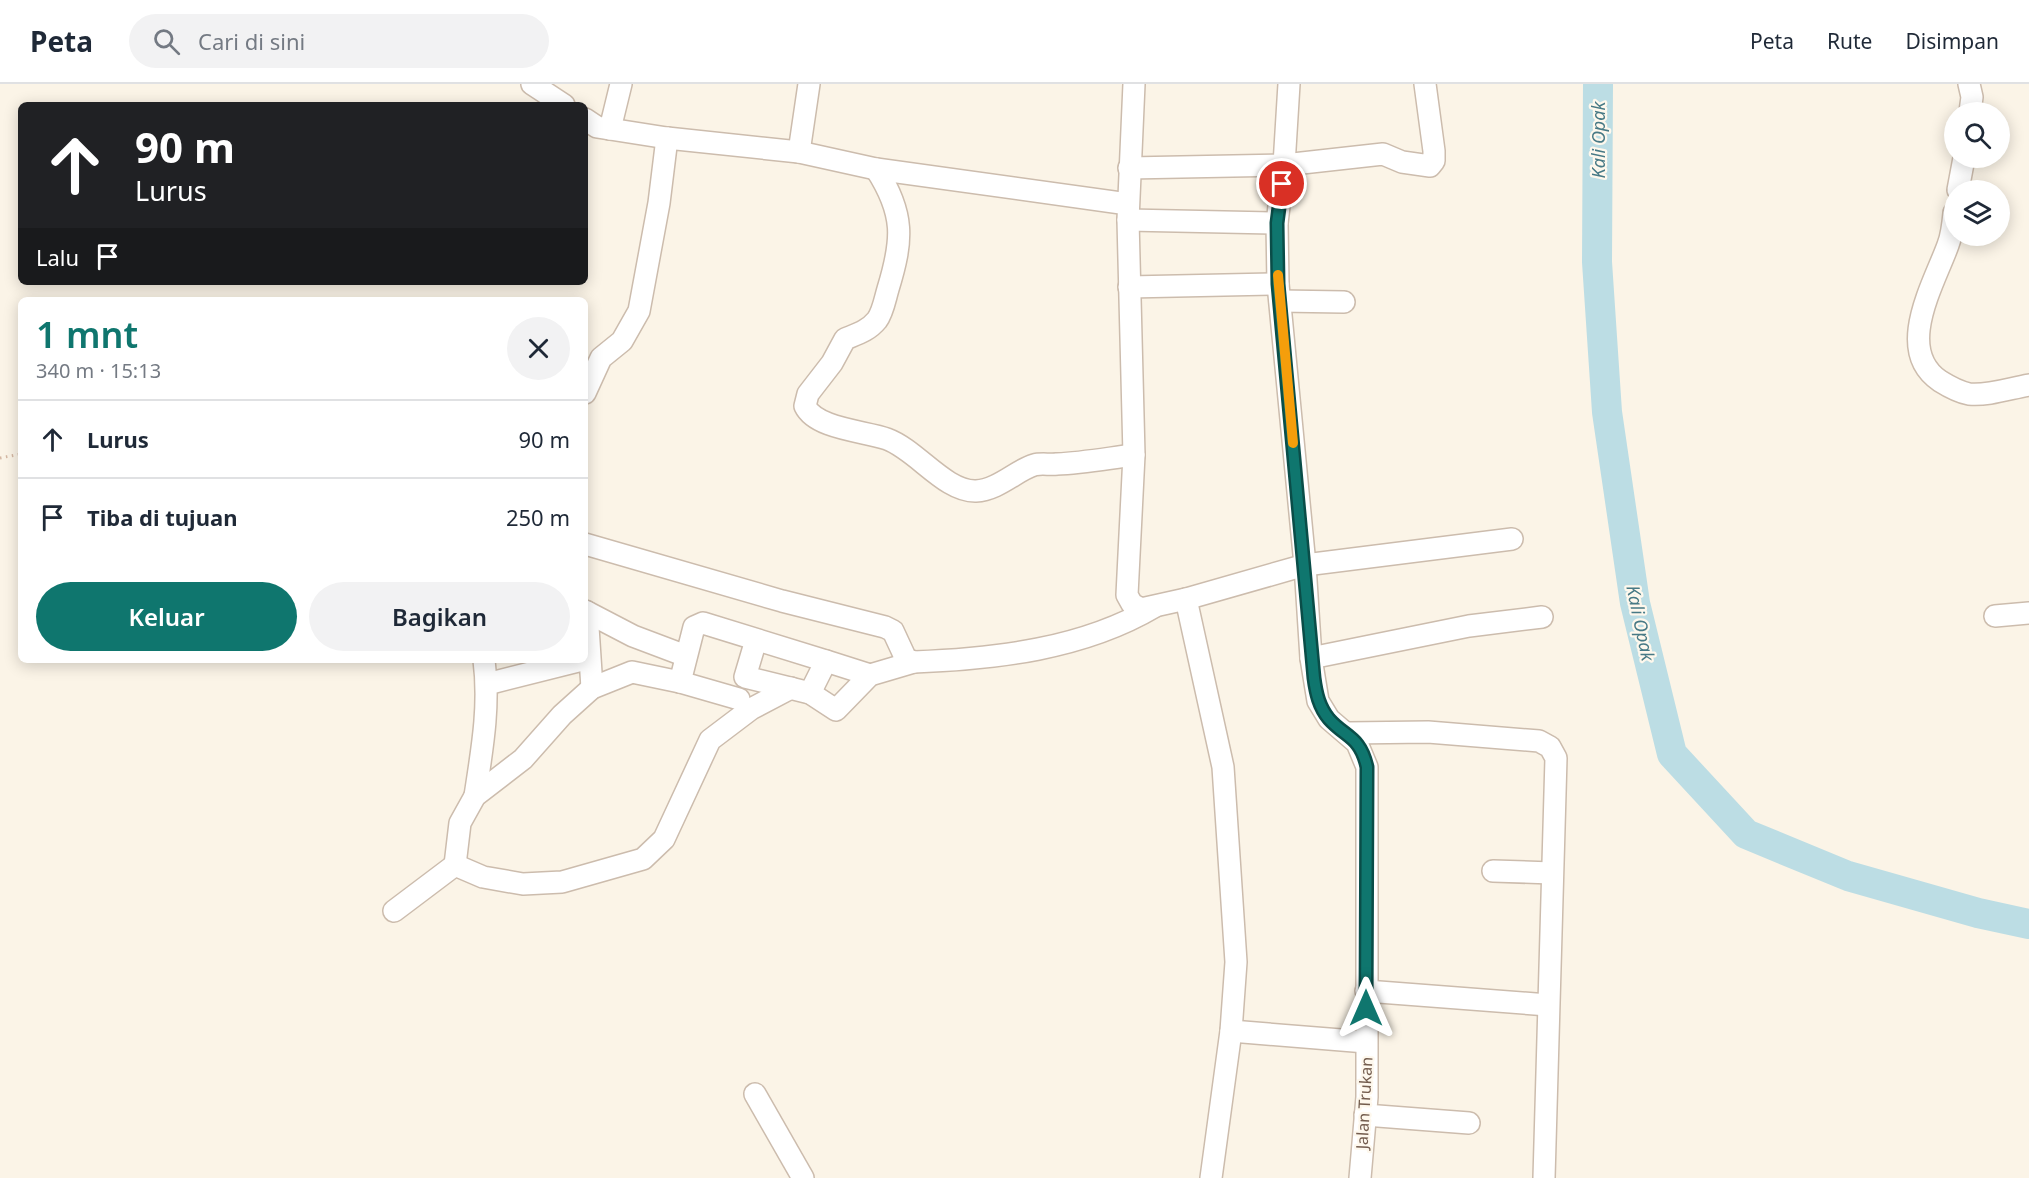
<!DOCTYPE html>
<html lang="id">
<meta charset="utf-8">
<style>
:root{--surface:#fff;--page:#f2f2f3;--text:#1f2937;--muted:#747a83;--line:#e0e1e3;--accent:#0f766e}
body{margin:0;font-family:"Noto Sans",sans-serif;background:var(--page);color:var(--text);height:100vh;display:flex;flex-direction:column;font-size:22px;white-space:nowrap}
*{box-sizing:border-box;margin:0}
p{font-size:20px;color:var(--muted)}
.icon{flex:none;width:33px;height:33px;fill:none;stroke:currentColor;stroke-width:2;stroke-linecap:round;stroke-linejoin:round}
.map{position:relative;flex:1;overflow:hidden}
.sheet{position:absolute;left:18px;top:213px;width:570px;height:366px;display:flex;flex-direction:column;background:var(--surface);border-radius:9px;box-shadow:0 3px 15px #0003}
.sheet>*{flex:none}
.hud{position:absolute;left:18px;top:18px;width:570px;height:183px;border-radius:9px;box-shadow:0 3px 15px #0003;background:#202124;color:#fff;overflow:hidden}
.fabs{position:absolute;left:1944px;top:18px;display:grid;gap:12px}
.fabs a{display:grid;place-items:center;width:66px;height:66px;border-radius:50%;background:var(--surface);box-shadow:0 3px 15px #0003;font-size:30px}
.pin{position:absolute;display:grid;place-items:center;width:51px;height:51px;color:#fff;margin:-26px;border:3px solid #fff;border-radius:50%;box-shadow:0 2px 6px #0007}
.me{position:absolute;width:66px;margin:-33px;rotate:0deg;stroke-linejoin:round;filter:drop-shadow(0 0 4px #0008)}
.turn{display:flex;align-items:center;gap:21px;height:126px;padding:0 18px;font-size:27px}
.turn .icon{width:78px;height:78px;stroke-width:2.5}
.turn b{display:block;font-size:42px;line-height:51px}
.then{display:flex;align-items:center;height:57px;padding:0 18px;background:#0003;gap:12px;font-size:22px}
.round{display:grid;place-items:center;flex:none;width:63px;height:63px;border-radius:32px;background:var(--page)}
.headline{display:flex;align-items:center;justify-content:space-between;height:102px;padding:0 18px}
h1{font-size:36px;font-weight:600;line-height:45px;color:var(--accent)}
.button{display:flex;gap:12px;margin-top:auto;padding:12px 18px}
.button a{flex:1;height:69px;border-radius:36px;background:var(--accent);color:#fff;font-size:24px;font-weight:600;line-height:69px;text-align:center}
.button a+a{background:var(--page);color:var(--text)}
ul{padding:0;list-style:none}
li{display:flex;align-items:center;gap:18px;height:78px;padding:0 18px;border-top:2px solid var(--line)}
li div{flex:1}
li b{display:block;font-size:22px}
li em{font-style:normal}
header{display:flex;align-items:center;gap:36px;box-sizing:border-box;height:84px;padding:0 30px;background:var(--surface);border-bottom:2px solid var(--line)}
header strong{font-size:28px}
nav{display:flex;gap:33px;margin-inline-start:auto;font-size:21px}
.search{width:420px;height:54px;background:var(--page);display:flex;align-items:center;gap:15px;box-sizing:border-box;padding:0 21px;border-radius:33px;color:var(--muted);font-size:22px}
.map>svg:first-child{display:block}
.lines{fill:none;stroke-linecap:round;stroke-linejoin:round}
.river{stroke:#bcdde4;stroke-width:30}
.minor-casing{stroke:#ccbcad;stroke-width:24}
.path{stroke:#d4b7a3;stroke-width:3;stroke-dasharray:1.5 4.5;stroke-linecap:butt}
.minor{stroke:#fff;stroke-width:21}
.route-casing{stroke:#0a4d48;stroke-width:15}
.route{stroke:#0f766e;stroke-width:10}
.slow{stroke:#f59e0b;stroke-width:10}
.labels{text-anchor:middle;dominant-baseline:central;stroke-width:4.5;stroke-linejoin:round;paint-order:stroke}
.street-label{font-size:16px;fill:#735c4d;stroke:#fef8ed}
.water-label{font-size:18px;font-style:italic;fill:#477985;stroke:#fef8ed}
</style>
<header>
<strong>Peta</strong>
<div class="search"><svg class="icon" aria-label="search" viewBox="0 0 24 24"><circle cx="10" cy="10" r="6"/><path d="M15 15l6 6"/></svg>Cari di sini</div>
<nav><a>Peta</a><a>Rute</a><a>Disimpan</a></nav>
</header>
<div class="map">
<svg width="2029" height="1094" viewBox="0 0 2029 1094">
<rect width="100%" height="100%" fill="#fbf4e7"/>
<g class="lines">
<path class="river" d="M1598 0 1597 178 1607 328 1635 519 1672 670 1746 750 1848 792 1978 829 2029 840"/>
<g class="minor-casing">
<g id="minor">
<path d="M532 0 564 21"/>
<path d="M1134 0 1128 136 1134 371 1127 511 1132 520 1141 525 1186 515 1305 481 1512 455"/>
<path d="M1289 0 1284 81 1277 139 1278 200 1305 481 1311 574 1318 617 1329 635 1357 659 1367 683V1013L1360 1094"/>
<path d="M1969 0 1972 13 1970 28"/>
<path d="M585 35 597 43 667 54 799 68 876 85 1128 120"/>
<path d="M610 45 621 0"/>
<path d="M799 68 809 0"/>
<path d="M1129 84 1284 81 1383 70 1402 78 1430 82 1434 77V67L1425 0"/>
<path d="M876 85C905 130 903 156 888 205 885 215 883 228 877 236 868 247 857 250 845 255L832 279 808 310 805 322C816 345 865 347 887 355 917 366 945 408 976 407 998 406 1017 386 1034 381 1041 379 1050 381 1057 380 1083 379 1109 374 1134 371"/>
<path d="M1958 106 1964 74"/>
<path d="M1954 129C1953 140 1952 151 1948 161 1934 200 1894 266 1940 297 1948 302 1959 308 1969 310 1988 312 2011 304 2029 301"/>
<path d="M1128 136 1277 139"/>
<path d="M1129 203 1278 200"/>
<path d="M1280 217 1344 218"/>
<path d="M585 309 601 274 622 257 639 227 659 119 667 54"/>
<path d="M585 460 782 517 885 543 893 547 906 575 914 578C995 575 1083 565 1154 523"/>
<path d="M1186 515 1223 683 1236 878 1231 947 1211 1094"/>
<path d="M585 527 633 552 686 572"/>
<path d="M587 528 592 604"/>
<path d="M1995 532 2029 529"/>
<path d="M756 556 745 593 810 609 836 626 870 591 914 578"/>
<path d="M1311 574 1469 542 1542 533"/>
<path d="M680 598 694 543 703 539 826 577"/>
<path d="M487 600 582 576"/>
<path d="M810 609 826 577 870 591"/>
<path d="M1348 649 1428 648 1539 657 1550 663 1556 674 1544 1094"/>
<path d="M475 712C482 666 490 622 484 576"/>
<path d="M455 781 460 739 475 712 523 675 562 631 592 604 632 588 680 598 739 615"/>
<path d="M1493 787 1552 789"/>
<path d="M394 827 455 781 483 793 523 800 562 798 643 775 664 755 710 656 751 625 791 604"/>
<path d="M1366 907 1548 921"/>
<path d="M1231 947 1366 958"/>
<path d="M755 1010 803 1094"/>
<path d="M1365 1031 1469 1039"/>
</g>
</g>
<path class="path" d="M0 374 21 370"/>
<use href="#minor" class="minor"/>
</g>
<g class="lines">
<g class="route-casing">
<path id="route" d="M1282 100 1277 139 1278 200 1314 594C1316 609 1319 623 1329 635 1346 654 1360 652 1367 683L1366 924"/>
</g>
<use href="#route" class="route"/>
<path class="slow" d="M1278 191 1293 359"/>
</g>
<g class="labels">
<g class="street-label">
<text transform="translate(1364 1019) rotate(-87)">Jalan Trukan</text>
</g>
<g class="water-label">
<text transform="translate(1598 56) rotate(-90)">Kali Opak</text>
<text transform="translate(1641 539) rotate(78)">Kali Opak</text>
</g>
</g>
</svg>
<div class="fabs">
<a><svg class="icon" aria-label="search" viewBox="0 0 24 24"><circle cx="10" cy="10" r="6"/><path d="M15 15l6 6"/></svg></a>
<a><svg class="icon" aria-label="layers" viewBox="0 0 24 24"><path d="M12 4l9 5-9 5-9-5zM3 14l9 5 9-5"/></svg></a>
</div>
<div class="pin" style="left:1282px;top:100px;background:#d93025"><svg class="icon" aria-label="arrive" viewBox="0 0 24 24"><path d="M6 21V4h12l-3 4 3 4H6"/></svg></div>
<svg class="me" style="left:1366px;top:924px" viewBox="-20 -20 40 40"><path d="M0-17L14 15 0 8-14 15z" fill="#0f766e" stroke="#fff" stroke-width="4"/></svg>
<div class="hud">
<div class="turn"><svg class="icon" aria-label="ahead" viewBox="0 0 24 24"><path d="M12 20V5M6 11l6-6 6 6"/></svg><div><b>90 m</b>Lurus</div></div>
<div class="then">Lalu<svg class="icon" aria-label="arrive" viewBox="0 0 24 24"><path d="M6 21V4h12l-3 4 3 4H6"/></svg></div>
</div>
<section class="sheet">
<div class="headline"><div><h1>1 mnt</h1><p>340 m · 15:13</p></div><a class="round"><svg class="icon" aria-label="close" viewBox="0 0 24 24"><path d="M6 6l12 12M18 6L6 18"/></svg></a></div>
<ul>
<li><svg class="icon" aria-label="ahead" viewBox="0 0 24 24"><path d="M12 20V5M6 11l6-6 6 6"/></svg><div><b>Lurus</b></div><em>90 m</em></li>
<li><svg class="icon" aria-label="arrive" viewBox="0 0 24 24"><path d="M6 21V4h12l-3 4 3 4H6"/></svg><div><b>Tiba di tujuan</b></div><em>250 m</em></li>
</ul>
<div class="button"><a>Keluar</a><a>Bagikan</a></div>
</section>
</div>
